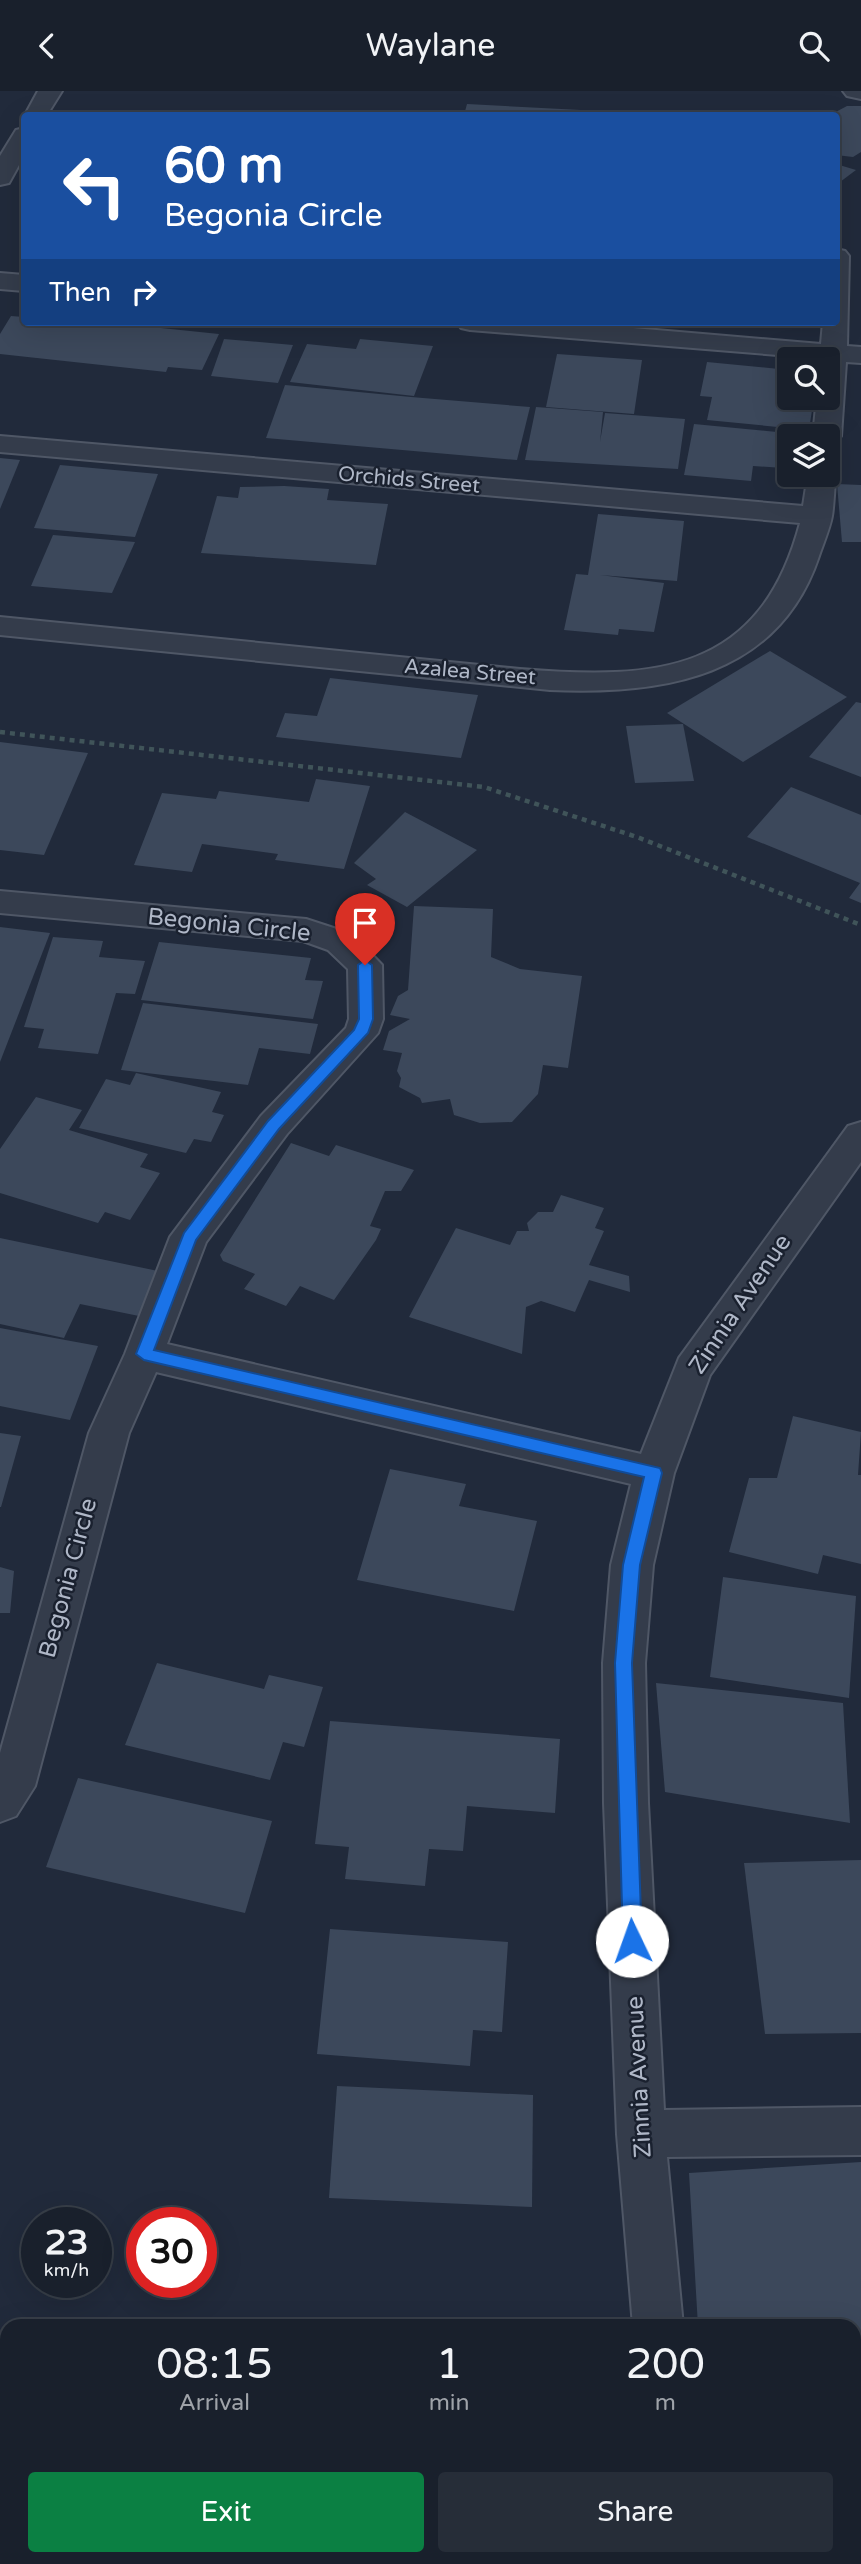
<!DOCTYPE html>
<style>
:root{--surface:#19202c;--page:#262d38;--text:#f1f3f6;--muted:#9fa3a9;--line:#373e48;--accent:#0b8043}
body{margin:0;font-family:"Varela Round",sans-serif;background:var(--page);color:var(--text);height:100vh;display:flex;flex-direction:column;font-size:26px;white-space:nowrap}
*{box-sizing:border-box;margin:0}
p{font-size:23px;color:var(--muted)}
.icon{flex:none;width:38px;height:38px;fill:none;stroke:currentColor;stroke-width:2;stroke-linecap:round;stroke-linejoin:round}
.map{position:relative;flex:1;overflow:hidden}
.sheet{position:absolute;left:0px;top:2228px;width:861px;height:247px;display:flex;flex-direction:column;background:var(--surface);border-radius:21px 21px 0 0;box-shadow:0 7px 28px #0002,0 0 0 2px var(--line)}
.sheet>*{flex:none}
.banner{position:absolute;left:21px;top:21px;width:819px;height:214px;border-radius:7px;box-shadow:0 7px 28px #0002,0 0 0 2px var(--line);background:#1a4fa0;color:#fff;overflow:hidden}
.tools{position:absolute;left:777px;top:256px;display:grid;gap:14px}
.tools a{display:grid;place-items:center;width:63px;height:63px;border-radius:7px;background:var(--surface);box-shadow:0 7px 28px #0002,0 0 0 2px var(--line);font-size:35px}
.speed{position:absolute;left:21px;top:2116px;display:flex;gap:14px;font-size:35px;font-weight:700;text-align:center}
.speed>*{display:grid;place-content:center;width:91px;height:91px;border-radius:50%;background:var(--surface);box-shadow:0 7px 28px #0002,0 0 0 2px var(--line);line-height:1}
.speed small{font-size:18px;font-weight:400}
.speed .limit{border:10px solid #d22;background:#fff;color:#111}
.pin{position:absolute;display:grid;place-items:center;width:60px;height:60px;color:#fff;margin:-72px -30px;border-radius:50% 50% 50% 0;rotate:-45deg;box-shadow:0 0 7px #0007}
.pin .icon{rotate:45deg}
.me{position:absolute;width:77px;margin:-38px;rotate:357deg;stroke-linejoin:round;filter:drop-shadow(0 0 5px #0008)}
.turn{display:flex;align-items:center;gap:24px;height:147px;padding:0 28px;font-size:32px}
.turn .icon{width:91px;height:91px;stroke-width:2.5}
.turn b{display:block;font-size:49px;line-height:60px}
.then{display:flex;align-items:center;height:66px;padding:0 28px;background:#0003;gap:14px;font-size:26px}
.eta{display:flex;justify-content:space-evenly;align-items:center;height:119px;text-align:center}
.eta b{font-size:42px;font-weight:600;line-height:49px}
.button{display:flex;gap:14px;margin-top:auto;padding:14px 28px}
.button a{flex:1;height:80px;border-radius:7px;background:var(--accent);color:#fff;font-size:28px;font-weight:600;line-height:80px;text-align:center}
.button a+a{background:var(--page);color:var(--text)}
header{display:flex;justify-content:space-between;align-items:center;height:91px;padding:0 28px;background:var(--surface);font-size:32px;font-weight:600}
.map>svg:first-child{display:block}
.building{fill:#3c485b}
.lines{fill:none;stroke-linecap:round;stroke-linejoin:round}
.minor-casing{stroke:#4f5766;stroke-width:4}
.path{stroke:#405459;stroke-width:4.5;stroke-dasharray:5 5;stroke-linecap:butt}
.minor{fill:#343c4b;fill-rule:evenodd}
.route{fill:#1a73e8;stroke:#114b97;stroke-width:2}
.labels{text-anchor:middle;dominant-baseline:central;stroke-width:5;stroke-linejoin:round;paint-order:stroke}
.far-street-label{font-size:21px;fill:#afb7c7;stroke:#1a212f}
.street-label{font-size:24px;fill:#afb7c7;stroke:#1a212f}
</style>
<header><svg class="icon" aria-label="back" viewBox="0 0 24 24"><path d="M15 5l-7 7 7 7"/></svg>Waylane<svg class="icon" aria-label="search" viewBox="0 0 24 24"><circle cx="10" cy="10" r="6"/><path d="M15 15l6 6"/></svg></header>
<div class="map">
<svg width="861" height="2473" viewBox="0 0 861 2473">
<rect width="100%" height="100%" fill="#212a3b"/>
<g class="building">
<path d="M467 13 581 19V24H464Z"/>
<path d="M847 15H861V61L853 66 836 64V24H830Z"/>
<path d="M836 73 856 79 836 94Z"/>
<path d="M11 225 24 226V231L95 234 134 231 132 234 219 243 202 279 168 276 166 281 0 263V243Z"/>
<path d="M224 248 293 254 278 292 211 285Z"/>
<path d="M360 248 433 255 414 305 290 291 307 253 356 258Z"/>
<path d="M557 263 642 269 634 323 546 316Z"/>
<path d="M707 271 789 279V306H814L809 339 707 329 712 306 700 305Z"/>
<path d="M285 294 411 306 530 316 517 369 266 347Z"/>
<path d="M536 316 603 321 600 351 605 322 685 328 678 378 525 369Z"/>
<path d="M694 333 787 342 783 377 753 375 751 390 684 384Z"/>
<path d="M0 367 20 369 0 418Z"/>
<path d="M60 374 158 383 135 446 34 437Z"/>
<path d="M837 393 861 394V451H842Z"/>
<path d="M284 395 329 398 327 409 388 413 376 474 201 462 217 405 238 407 240 396Z"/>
<path d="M598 423 684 430 677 490 600 484 664 492 654 541 619 538 618 544 564 539 576 483 588 484Z"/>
<path d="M53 444 135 451 112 502 31 495Z"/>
<path d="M770 560 847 606 743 671 667 622Z"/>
<path d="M330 587 478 604 461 667 276 646 285 622 317 625Z"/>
<path d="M856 611 861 612V686L809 666Z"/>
<path d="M683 633 694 690 635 692 626 635Z"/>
<path d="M0 651 88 662 44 764 0 759Z"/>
<path d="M316 688 370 695 344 778 275 769 278 763 202 753 192 781 134 774 162 702 216 708 219 700 309 711Z"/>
<path d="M791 696 861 724V812L849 807 860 792 747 746Z"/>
<path d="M405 721 477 759 407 816 367 794 376 788 354 772Z"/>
<path d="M414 815 493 818 491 866 520 878 582 885 568 977 543 974 538 1003 512 1031 480 1032 454 1024 450 1008 422 1012 420 1007 399 996 401 987 397 980 402 962 383 959 389 940 410 928 390 924 398 905 408 899Z"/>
<path d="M0 836 50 842 0 971Z"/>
<path d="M53 846 103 850 99 866 145 870 135 903 116 902 98 963 38 957 44 938 24 936Z"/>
<path d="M159 851 311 867 305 889 323 890 313 928 141 909Z"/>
<path d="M143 912 318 933 310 963 259 957 248 994 121 979Z"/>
<path d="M136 982 221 1001 212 1021 224 1024 211 1051 194 1048 186 1062 79 1037 106 988 130 994Z"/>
<path d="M36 1006 82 1019 69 1039 148 1063 140 1076 160 1082 130 1129 105 1121 98 1132 0 1102V1058Z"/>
<path d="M291 1052 329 1065 336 1054 414 1079 401 1100H385L370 1135 381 1138 376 1149 334 1209 300 1195 286 1215 244 1198 255 1183 223 1170 220 1164Z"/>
<path d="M561 1104 604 1117 595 1137 604 1140 589 1174 629 1185 630 1201 589 1189 575 1221 541 1210 526 1216 522 1263 409 1226 456 1137 510 1154 517 1140H529L527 1132 538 1121H553Z"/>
<path d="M0 1147 158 1180 139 1225 80 1213 64 1247 0 1233Z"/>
<path d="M0 1237 98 1255 70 1329 0 1315Z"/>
<path d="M793 1325 861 1341 858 1384H861V1473L823 1464 818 1483 729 1461 749 1387H777Z"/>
<path d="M0 1342 21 1345 1 1416H0Z"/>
<path d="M390 1378 466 1393 459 1415 537 1430 514 1520 357 1489Z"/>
<path d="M0 1476 14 1480 10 1522H0Z"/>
<path d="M723 1486 856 1505 849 1607 710 1586Z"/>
<path d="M157 1572 264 1598 269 1584 323 1596 304 1656 283 1651 270 1689 125 1654Z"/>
<path d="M656 1592 843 1612 850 1732 665 1701Z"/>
<path d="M330 1630 560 1648 555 1722 467 1715 463 1760 429 1758 425 1795 345 1788 349 1756 315 1753Z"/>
<path d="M78 1687 272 1730 245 1822 46 1776Z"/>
<path d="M861 1769V1942L765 1943 744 1772Z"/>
<path d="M330 1838 508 1851 502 1941 473 1939 470 1975 317 1963Z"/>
<path d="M337 1995 533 2004 532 2116 329 2107Z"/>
<path d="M861 2071V2322H854V2235H698L689 2082Z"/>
<path d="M854 2363 861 2364V2473H717L716 2468H854Z"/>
</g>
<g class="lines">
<g class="minor-casing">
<g id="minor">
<path d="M38 0H62L47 24H25Z"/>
<path d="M843 0H861V8L847 5Z"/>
<path d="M24 37V65L9 92 0 94V65L16 39Z"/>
<path d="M836 158 845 160 849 165 847 255 861 256V272L846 271 841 345 837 351 828 353V345H813L817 306H828V268L470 239 461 237 457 231H563L821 253 823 231H836Z"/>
<path d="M0 182 24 184V200L0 198Z"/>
<path d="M0 345 803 415 808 383H828V376L836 383C834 397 834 413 832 425 830 437 823 453 819 465 778 587 663 604 550 599L0 544V526L520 578C656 589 760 583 800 432L0 361Z"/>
<path d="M0 800 306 828 352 843 382 874 383 928 378 942 287 1043 206 1151 167 1253 641 1363 679 1267 848 1035 861 1031V1071L710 1284 674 1382 653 1474 645 1572 648 1712 664 2019 861 2016V2064L667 2066 683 2235H633L617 2043 604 1712 603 1572 611 1474 631 1393 156 1281 129 1342 35 1695 16 1725 0 1731V1662L89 1342 125 1263 170 1146 261 1025 346 937 349 928 348 878 328 859 303 850 0 822Z"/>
<path d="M651 2468H705L706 2473H652Z"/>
</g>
</g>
<path class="path" d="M0 641 484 696 637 746 861 834"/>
<use href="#minor" class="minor"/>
</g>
<path class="route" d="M365 869 372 874 373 928 368 942 279 1038 196 1149 154 1259 660 1377 662 1382 640 1474 632 1572 642 1850 639 1857 632 1859 626 1857 623 1850 615 1572 623 1474 644 1386 144 1269 136 1263 184 1142 268 1030 354 939 359 928 358 874Z"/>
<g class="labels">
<g class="far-street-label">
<text transform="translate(409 389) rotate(5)">Orchids Street</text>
<text transform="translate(470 581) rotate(5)">Azalea Street</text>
</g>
<g class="street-label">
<text transform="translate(229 834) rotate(6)">Begonia Circle</text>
<text transform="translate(740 1213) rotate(-56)">Zinnia Avenue</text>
<text transform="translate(68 1487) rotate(-75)">Begonia Circle</text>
<text transform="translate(639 1986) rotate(-93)">Zinnia Avenue</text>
</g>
</g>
</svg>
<div class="tools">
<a><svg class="icon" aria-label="search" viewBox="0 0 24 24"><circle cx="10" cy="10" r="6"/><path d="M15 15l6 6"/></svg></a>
<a><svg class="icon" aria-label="layers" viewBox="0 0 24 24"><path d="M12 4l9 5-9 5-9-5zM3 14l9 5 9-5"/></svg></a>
</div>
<div class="speed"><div>23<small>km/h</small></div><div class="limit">30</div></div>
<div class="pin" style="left:365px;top:874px;background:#d93025"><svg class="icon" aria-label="arrive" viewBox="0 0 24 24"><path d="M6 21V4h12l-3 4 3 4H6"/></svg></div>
<svg class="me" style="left:632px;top:1850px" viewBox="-20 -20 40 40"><circle r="19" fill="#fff"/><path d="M0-13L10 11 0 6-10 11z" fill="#1a73e8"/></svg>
<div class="banner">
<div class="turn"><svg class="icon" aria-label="left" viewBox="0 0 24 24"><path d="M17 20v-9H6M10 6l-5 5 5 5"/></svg><div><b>60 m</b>Begonia Circle</div></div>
<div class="then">Then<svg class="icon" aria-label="right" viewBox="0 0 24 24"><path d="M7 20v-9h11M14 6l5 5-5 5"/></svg></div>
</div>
<section class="sheet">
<div class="eta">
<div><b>08:15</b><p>Arrival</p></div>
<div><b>1</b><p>min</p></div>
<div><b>200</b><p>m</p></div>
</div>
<div class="button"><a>Exit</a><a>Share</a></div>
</section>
</div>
